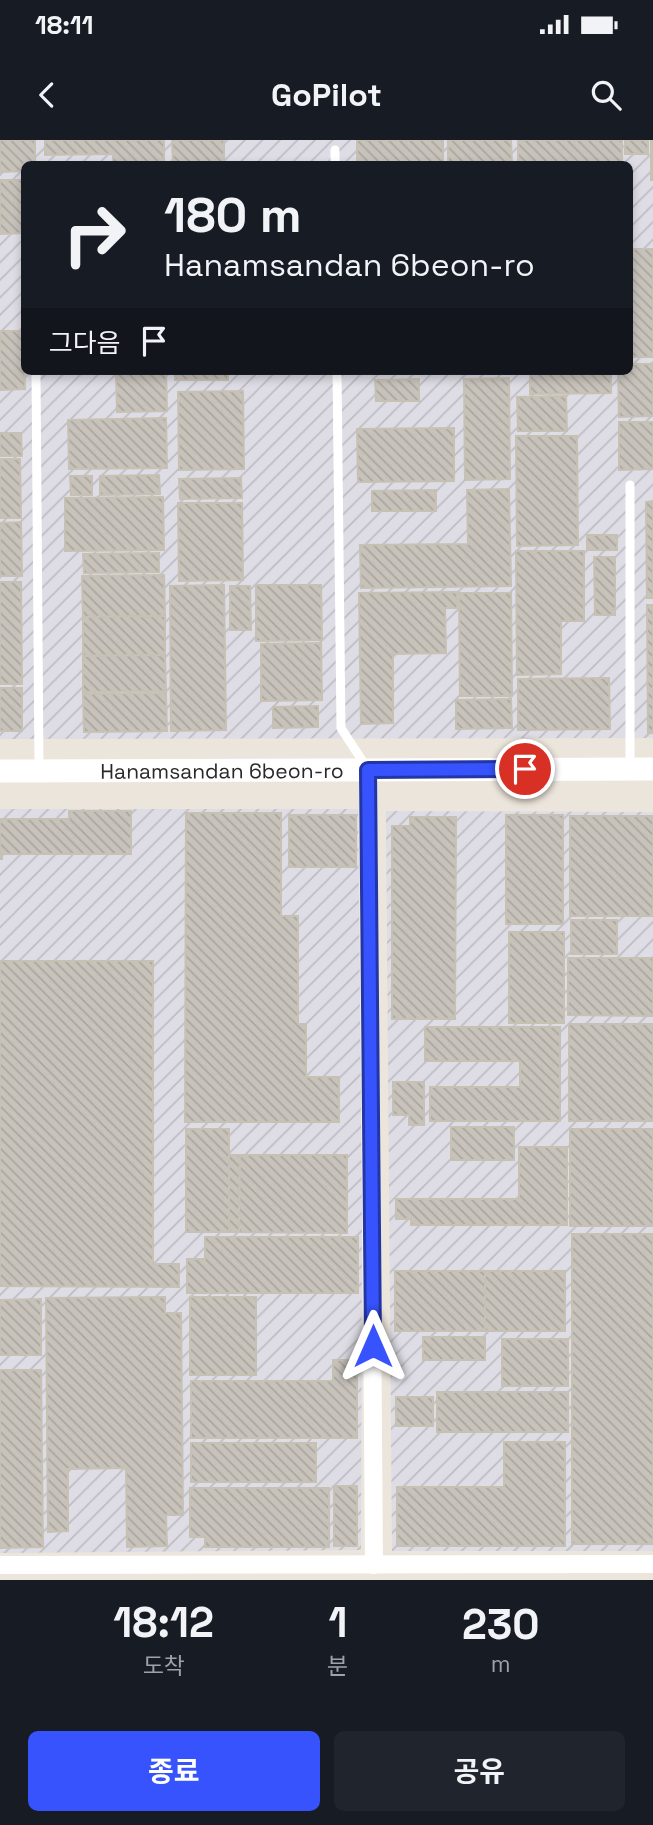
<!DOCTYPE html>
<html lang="ko">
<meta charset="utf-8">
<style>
:root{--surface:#171b24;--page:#20242c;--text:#f1f3f6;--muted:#9ea1a6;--accent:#3653fe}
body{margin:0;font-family:"Space Grotesk","Noto Sans KR",sans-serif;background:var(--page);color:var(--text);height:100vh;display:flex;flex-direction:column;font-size:26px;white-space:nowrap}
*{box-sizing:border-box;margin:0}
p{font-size:23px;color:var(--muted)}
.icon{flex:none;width:38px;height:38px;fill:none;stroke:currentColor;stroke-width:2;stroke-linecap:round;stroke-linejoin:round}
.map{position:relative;height:1440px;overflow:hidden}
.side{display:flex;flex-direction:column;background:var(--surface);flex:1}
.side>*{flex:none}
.hud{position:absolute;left:21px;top:21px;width:612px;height:214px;border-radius:10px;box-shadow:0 4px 10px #0003;background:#171b24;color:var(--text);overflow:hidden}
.pin{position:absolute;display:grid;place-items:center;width:60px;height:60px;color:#fff;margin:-30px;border:4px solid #fff;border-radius:50%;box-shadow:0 2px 7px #0007}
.me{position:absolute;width:77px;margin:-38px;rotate:0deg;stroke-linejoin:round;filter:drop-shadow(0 0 5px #0008)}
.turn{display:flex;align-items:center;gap:24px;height:147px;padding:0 28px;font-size:32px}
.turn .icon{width:91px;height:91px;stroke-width:2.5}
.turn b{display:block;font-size:49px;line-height:60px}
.then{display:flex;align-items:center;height:66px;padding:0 28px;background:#0003;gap:14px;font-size:26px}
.eta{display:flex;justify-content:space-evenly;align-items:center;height:119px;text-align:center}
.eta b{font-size:42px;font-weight:700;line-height:49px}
.primary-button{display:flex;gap:14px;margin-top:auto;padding:14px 28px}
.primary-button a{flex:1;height:80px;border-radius:10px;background:var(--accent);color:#fff;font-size:28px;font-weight:700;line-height:80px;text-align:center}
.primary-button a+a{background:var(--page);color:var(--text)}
.status{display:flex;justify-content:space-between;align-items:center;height:49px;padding:0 35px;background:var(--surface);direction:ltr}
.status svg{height:19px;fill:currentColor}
header{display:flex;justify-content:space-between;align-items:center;height:91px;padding:0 28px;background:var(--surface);font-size:32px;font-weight:700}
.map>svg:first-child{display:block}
.industrial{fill:url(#industrial-furrows);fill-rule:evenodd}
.building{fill:url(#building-back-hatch);stroke:#c7c1b4;stroke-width:2}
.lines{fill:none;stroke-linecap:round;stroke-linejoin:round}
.service{stroke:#fff;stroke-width:9}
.minor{stroke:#fff;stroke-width:18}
.tertiary{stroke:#fff;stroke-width:23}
.route-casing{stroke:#2336a5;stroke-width:18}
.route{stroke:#3653fe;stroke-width:12}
.labels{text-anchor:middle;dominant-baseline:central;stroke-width:5;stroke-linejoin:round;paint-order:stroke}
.street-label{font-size:21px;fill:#292929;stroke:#fff}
</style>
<div class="status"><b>18:11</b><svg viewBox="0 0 49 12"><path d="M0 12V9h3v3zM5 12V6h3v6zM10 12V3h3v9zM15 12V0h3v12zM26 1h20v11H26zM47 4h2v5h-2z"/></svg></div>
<header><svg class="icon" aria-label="back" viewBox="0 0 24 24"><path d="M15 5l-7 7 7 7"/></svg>GoPilot<svg class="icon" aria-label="search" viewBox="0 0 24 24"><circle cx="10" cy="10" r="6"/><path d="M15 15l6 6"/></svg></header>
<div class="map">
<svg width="653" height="1440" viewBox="0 0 653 1440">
<defs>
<pattern id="industrial-furrows" width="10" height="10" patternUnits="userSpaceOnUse" patternTransform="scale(1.75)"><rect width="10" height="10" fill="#dedce4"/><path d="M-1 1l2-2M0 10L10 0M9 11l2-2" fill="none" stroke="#bebdc4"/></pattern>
<pattern id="building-back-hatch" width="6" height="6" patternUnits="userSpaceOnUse" patternTransform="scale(1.75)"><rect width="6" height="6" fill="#c7c2ba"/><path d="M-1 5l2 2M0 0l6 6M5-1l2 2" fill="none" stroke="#aba7a0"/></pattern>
</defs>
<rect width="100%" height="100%" fill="#ece5db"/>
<g class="industrial">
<path d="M0 0H653V598L0 599ZM24 24H630V231H24Z"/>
<path d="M0 669H358L362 1087 361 1410 0 1413Z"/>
<path d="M386 671 653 672V1411H392Z"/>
</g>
<g class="building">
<path d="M0 0H35V24H24V31L0 32Z"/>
<path d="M45 0H164V24H113V14L45 15Z"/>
<path d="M172 0H224V24H173Z"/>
<rect x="357" y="0" width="86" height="24"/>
<path d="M448 0H511L512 24H448Z"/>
<rect x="518" y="0" width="104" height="24"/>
<rect x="625" y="0" width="23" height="14"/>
<rect x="651" y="0" width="2" height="40"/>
<path d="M0 40H24V93L0 94Z"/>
<rect x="630" y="109" width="23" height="108"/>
<path d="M0 191H24L25 249 0 250Z"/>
<path d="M630 224H653V276L619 277 618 231H630Z"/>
<path d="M116 231H166L167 271 117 272Z"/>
<rect x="175" y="231" width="53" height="9"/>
<path d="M362 231H504V232L362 234Z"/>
<path d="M530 231H611V253L530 254Z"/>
<path d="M509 238 510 339 465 340 464 239Z"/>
<path d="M419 239V261H376L375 240Z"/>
<path d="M243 251 244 329 179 330 178 252Z"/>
<path d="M566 256 567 291H518L517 257Z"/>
<path d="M166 278 167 328 69 329 68 280Z"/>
<path d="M619 282H653V329L619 330Z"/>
<path d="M454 288V341L358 342 357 289Z"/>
<path d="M0 293H21L22 316H0Z"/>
<path d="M516 296H577L578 405 517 406Z"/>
<path d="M0 319H20L21 378H0Z"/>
<path d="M159 335 160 354 100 355V336Z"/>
<path d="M70 336H92V355H71Z"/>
<path d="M241 338 242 358 180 359 179 339Z"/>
<path d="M509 349 511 446 361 448 360 405 468 404 467 350Z"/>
<path d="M436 350V371H372V351Z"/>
<path d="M163 357 164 410 65 411V358Z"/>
<path d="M653 361V458H647L646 362Z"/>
<path d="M178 363H242L243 440 179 441Z"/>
<path d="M21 382 22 436H0V383Z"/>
<rect x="587" y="395" width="30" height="15"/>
<path d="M516 411H584V481H561V534L517 535Z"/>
<path d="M159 413V432L84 433 83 414Z"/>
<path d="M594 417H615V475H595Z"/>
<path d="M164 435 165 476 83 477 82 436Z"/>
<path d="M0 442H21L22 544H0Z"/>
<path d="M224 445 226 590 171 591 170 446Z"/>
<path d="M256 445H321L322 500 256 501Z"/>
<path d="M230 446H250L251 490H230Z"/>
<path d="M457 452V468H445L446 513 393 514V583L361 584 359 453Z"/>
<path d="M459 453H511L512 556H460Z"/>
<path d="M647 465H653V593H648Z"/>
<path d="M165 476V515L83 516V477Z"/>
<path d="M321 503 322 560 261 561V504Z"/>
<path d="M165 515 166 551 83 552V516Z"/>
<path d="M609 538 610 589 518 590V539Z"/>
<rect x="0" y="548" width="22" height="43"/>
<path d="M166 553 167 591 84 592 83 554Z"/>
<path d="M511 559 512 588 456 589V560Z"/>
<path d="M318 566V587L273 588V567Z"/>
<path d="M69 671H131V714H2V719H0V679H69Z"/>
<path d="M186 673H281V776H298V884H306V937H339V982H185Z"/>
<rect x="289" y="675" width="67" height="52"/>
<rect x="506" y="675" width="57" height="109"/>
<rect x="570" y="676" width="83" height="100"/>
<path d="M410 677H456L455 879H392V686H410Z"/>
<rect x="571" y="780" width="46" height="34"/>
<rect x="509" y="792" width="55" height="91"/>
<path d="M568 818H653V876L568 875Z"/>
<path d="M0 821H153V1124H179V1147L0 1146Z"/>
<rect x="569" y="884" width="84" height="97"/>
<path d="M425 887H560V981H430V947H520V921H425Z"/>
<path d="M393 942H424V985H409V975H393Z"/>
<rect x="451" y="987" width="63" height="33"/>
<rect x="186" y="989" width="43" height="103"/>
<rect x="570" y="989" width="83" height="97"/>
<path d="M519 1007H567V1085H411V1079H396V1059H519Z"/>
<path d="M229 1015H240L239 1092H229Z"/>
<path d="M240 1015H347V1093L239 1092Z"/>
<rect x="572" y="1094" width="81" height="310"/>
<path d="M205 1097H358V1153H187V1119H205Z"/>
<rect x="395" y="1131" width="90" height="60"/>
<rect x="485" y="1131" width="80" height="60"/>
<path d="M165 1157V1173H181L183 1375H166L167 1406 127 1407 126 1328 68 1329V1391L48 1392 46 1158Z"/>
<rect x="190" y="1157" width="66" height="78"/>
<path d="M41 1159V1215H0V1160Z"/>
<rect x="423" y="1197" width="62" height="23"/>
<rect x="502" y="1199" width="66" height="47"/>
<path d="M333 1220H357V1298H191V1241H333Z"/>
<path d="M0 1230H41L43 1407 0 1408Z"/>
<rect x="437" y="1252" width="131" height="40"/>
<rect x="396" y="1257" width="37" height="29"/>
<path d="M504 1302H565V1406H397V1347H504Z"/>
<rect x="191" y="1303" width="125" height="39"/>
<rect x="334" y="1346" width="23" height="60"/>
<path d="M190 1348H329V1407H205V1397H190Z"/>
</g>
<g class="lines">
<g class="service">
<path d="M335 10V24"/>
<path d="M36 231 39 629"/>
<path d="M337 231 341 588 367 628"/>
<path d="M630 345V627"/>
</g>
<g class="minor">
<path d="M368 630 374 1425"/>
<path d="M0 1425 653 1424"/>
</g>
<path class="tertiary" id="s1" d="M0 631 653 629"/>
</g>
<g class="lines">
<g class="route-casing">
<path id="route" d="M373 1206 368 630 525 629"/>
</g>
<use href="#route" class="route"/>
</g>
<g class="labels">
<g class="street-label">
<text stroke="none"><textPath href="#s1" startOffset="222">Hanamsandan 6beon-ro</textPath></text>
</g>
</g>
</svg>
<div class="pin" style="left:525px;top:629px;background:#d93025"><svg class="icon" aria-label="arrive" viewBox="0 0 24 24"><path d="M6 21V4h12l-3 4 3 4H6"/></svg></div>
<svg class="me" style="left:373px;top:1206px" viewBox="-20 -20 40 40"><path d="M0-17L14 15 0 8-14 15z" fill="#3653fe" stroke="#fff" stroke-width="4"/></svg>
<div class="hud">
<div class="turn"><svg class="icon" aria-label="right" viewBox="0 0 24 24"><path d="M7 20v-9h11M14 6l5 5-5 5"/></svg><div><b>180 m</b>Hanamsandan 6beon-ro</div></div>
<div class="then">그다음<svg class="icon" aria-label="arrive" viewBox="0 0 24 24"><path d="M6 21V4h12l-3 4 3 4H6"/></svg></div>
</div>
</div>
<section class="side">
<div class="eta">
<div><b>18:12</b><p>도착</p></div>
<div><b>1</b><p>분</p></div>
<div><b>230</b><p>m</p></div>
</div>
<div class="primary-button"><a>종료</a><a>공유</a></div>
</section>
